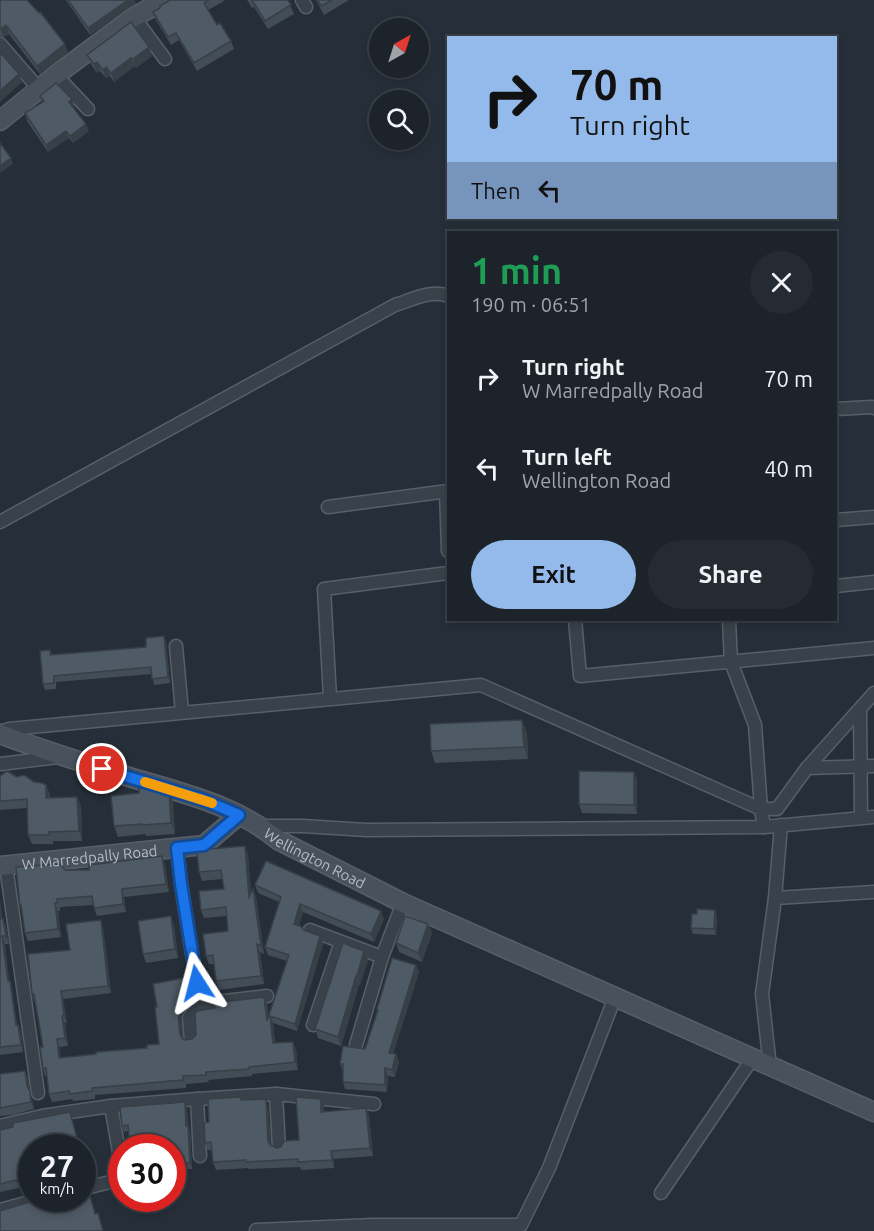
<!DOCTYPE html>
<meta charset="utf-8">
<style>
:root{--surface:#1c232b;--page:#252b33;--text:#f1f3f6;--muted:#a0a4a9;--line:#3a4047;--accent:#94baec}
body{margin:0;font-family:Ubuntu,sans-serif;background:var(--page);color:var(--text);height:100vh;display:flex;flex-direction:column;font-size:22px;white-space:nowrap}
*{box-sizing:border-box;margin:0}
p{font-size:20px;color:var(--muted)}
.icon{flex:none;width:33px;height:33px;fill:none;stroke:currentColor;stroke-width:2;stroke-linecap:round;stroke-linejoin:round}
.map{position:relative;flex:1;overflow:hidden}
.sheet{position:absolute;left:447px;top:231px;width:390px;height:390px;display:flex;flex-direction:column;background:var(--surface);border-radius:0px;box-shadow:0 3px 9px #0003,0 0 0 2px var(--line)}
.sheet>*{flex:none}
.top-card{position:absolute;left:447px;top:36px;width:390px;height:183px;border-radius:0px;box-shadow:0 3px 9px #0003,0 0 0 2px var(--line);background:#94baec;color:#111;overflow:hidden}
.needle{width:39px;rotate:39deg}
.controls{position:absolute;left:369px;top:18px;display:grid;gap:12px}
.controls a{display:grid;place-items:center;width:60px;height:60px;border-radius:50%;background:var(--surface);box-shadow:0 3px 9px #0003,0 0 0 2px var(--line);font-size:30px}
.speed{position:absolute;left:18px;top:1134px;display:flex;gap:12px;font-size:30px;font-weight:700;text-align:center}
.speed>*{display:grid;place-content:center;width:78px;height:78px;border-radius:50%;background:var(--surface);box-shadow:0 3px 9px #0003,0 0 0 2px var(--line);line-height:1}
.speed small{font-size:15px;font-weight:400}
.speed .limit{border:9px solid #d22;background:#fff;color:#111}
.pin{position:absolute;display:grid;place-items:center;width:51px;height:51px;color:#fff;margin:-26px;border:3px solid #fff;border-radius:50%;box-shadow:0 2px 6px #0007}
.me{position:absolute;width:66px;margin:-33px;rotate:351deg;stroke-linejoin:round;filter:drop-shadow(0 0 4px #0008)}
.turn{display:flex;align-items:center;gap:21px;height:126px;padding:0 24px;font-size:27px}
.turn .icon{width:78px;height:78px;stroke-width:2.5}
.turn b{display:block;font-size:42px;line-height:51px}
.then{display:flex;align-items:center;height:57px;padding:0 24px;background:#0003;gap:12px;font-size:22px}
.round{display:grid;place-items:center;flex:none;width:63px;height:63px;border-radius:32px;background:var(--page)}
.overview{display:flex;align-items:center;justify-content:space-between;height:102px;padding:0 24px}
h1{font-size:36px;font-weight:600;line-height:45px;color:#1e9e55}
.cta{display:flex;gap:12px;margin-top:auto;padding:12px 24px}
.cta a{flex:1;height:69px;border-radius:36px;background:var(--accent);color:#111;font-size:24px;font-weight:600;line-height:69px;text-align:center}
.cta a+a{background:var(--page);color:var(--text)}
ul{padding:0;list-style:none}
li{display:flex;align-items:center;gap:18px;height:90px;padding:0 24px}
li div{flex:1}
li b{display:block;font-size:22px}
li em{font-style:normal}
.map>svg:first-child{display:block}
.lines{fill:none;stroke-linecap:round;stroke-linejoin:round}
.street-casing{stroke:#575f68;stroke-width:15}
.secondary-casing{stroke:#575f68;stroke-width:21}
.street{stroke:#39414a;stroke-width:12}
.secondary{stroke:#48515c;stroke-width:18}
.wall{fill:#434d57}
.shaded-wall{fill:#373f47}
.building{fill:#4e5a65;stroke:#373f47;stroke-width:1.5}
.route-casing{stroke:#114b97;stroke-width:15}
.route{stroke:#1a73e8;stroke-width:10}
.slow{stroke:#f59e0b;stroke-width:10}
.labels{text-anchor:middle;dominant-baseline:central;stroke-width:6;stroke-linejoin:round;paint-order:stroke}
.street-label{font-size:15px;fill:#b5bcc5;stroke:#1e262f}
</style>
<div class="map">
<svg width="874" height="1231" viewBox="0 0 874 1231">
<rect width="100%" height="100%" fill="#262f39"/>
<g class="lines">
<g class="street-casing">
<g id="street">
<path d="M302 0 306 7"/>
<path d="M134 17 165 59"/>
<path d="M0 44 39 89"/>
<path d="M56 75 88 109"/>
<path d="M836 409 872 407 874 408"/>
<path d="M446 492 448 551"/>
<path d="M328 507 448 491"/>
<path d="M836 520 874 517"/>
<path d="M0 522 395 305C411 300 433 289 448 296"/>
<path d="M836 586 874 582"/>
<path d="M575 620 580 676 874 648"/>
<path d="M176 646 182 712"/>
<path d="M330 698 324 589 448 573"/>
<path d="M860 709 861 818"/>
<path d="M0 732 9 729 481 685 761 809 755 725 731 662 729 620"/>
<path d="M0 764 58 757"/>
<path d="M807 768 874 766"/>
<path d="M781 825 775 898 874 892"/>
<path d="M261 826H303L366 830 764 827 874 817"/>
<path d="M764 827 761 809H777L807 768 874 693"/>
<path d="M177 848 181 884 200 1004 189 1018 191 1040"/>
<path d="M6 866 38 1093"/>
<path d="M310 930 382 957"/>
<path d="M200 1004 267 996"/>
<path d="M313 1025 341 942"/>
<path d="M356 1045 382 957 403 903"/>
<path d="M770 1067 762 994 775 898"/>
<path d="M276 1094 279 1148"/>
<path d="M197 1099 200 1156"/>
<path d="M111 1106 122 1169"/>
<path d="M0 1126 42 1116 111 1106 197 1099 276 1094 374 1104"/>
<path d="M82 1189 110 1182"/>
<path d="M661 1193 752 1059"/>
<path d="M0 1210 44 1198"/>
<path d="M256 1230 374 1225H521L549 1168 615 997"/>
</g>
</g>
<g class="secondary-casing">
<g id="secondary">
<path d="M0 121 56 75 134 17 165 0"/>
<path id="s1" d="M0 734C42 750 84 763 126 776 178 792 235 804 278 840L403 903 874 1112"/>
<path id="s2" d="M0 866 204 845 239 815"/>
</g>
</g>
<use href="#street" class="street"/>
<use href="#secondary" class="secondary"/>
</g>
<g class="wall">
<path d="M0 0 68 52 40 74 9 34 4 37 0 36Z"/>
<path d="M66 0H134L136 3 90 35Z"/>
<path d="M170 0H223L224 1 208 10 217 25 231 41 234 49 197 71 179 40 171 45 156 20 153 12 160 8Z"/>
<path d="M247 0H288L294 14 268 29 254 7 252 8Z"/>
<path d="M316 0H349L324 15Z"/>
<path d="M87 55 152 56 136 68 135 66 114 82 110 76 106 78 100 71 97 73 91 64Z"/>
<path d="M40 96 74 107H73L89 131 73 143 69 138 48 152 27 121 25 113 42 102Z"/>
<path d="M164 636 166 642 170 683 154 685 152 674 56 682V689L45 690 43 684 50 650 52 655 146 647Z"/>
<path d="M527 732 528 759 435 763 431 751Z"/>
<path d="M0 776 17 777 50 794V797L81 806 82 841H53V844H32L28 835 27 808 0 810Z"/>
<path d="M637 780V814L582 813 579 804Z"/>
<path d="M173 802 175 834 146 836 145 834 118 837 114 826Z"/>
<path d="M248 855 251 893 253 889 256 897 264 954 260 952 264 984 219 990 216 981 214 964H209L206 956 228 931 227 916 204 918 201 910 224 889 222 879 202 881 199 872Z"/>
<path d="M162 856 165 865 169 892 124 897 126 912 97 916 93 905 60 907V911H58L61 937 28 941 25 933 22 913 20 906 65 870H89Z"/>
<path d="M255 885 384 919 374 942 303 912 299 925 323 944 297 1031 273 1023 275 1043 296 1049 298 1070 252 1074V1076L208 1080 209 1082 186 1084V1088L95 1095V1099L73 1101 72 1099 52 1102 49 1094 47 1076H45L43 1069V1047L36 1001 34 1002 32 994 70 950 103 928 111 993 63 999 67 1023H65L68 1046 59 1047 61 1058 147 1048 159 1044 157 1007 183 978 186 986 190 1004 183 1013 181 1019 183 1038 185 1040 192 1039 215 1008 264 997 267 1004 268 1017 287 961 268 955 265 947 279 902 258 893Z"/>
<path d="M0 900 2 919H3L6 927 9 944H5L9 981 12 989 17 1025 21 1032 23 1052 0 1055Z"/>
<path d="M717 916 716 935 693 934 691 928Z"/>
<path d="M428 924 432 933 422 962 399 952 396 943Z"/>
<path d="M174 925 178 958 146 963 143 954Z"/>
<path d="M368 960 360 985H359L341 1046 318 1038 315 1029Z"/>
<path d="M416 965 419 972 393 1054H396L399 1062 395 1077 388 1076 387 1092 345 1089 343 1082V1071L340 1064 365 1049 377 1012V1009Z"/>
<path d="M0 1074 28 1078 29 1091 32 1099 34 1109 12 1115 0 1116Z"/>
<path d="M241 1097 242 1100 268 1107 271 1146 276 1148 299 1140 321 1099 324 1107V1112L366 1108 369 1116 373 1156 334 1159V1168L301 1170 300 1167 249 1169 248 1168 216 1170 213 1162 212 1150H208L205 1143 209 1122Z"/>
<path d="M187 1108 188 1125 190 1131 192 1169H172V1148H130L128 1131 124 1132 122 1126Z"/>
<path d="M70 1112 79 1145H82L85 1152 89 1174 82 1175V1148H32V1187L19 1189V1188L0 1192V1130L13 1127V1123Z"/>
</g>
<g class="shaded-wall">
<path d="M128 0H134L136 3 90 35 88 28Z"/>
<path d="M6 25 9 34 4 37 1 29Z"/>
<path d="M65 44 68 52 40 74 37 66Z"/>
<path d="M149 47 152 56 136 68 133 59Z"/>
<path d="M131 58 135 66 114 82 111 73Z"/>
<path d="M97 62 100 71 97 73 94 64Z"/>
<path d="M106 67 110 76 106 78 103 70Z"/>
<path d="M19 74 22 82 0 102V91Z"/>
<path d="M72 99 74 107 71 109 69 102Z"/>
<path d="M86 124 89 131 73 143 70 136Z"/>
<path d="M66 131 69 138 48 152 46 145Z"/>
<path d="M11 158 13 164 0 173V166Z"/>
<path d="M164 636 166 642 170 683 168 677Z"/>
<path d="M522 720 527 732 528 759 524 747Z"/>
<path d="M634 772 637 780V814L634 805Z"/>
<path d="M46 785 50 794V807L46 798Z"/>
<path d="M169 791 173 802 175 834 171 823Z"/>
<path d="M77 797 81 806 82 841 79 831Z"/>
<path d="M245 846 248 855 252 905 249 897Z"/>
<path d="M162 856 165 865 169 892 166 884Z"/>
<path d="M122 889 124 897 126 912 123 904Z"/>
<path d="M253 889 256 897 264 954 261 946Z"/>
<path d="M0 900 3 927 0 915Z"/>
<path d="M55 903 58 911 61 937 58 929Z"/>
<path d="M300 904 303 912 297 932 294 924Z"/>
<path d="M715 910 717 916 716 935 714 929Z"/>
<path d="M381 911 384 919 374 942 371 934Z"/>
<path d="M171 916 174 925 178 958 175 949Z"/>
<path d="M3 919 6 927 9 944 6 936Z"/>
<path d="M101 920 103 928 111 993 108 986Z"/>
<path d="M428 924 432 933 422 962 418 953Z"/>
<path d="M2 936 5 944 10 989 8 981Z"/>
<path d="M320 936 323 944 297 1031 295 1024Z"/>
<path d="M257 944 260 952 264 984 261 976Z"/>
<path d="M364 951 368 960 360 985 357 976Z"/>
<path d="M416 965 419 972 391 1060 389 1053Z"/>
<path d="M356 976 359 985 341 1046 338 1037Z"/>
<path d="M183 978 186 986 190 1004 183 1013 181 1019 183 1041 180 1034 178 1011Z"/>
<path d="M10 981 12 989 18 1033 16 1025Z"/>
<path d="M61 991 63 999 67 1023 64 1016Z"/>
<path d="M264 997 267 1004 270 1029 267 1021Z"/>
<path d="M62 1016 65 1023 68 1046 65 1038Z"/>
<path d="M270 1016 273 1023 276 1051 273 1043Z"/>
<path d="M18 1025 21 1032 23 1052 21 1045Z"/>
<path d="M57 1039 59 1047 62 1066 59 1058Z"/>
<path d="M293 1042 296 1049 298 1070 295 1062Z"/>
<path d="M396 1054 399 1062 395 1077 392 1070Z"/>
<path d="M385 1068 388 1076 387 1092 385 1085Z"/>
<path d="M25 1071 28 1078 30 1094 27 1086Z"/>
<path d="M30 1091 32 1099 34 1109 31 1102Z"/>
<path d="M266 1099 268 1107 271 1149 268 1141Z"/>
<path d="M321 1099 324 1107V1120L321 1112Z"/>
<path d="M185 1102 187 1108 188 1132 186 1126Z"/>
<path d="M366 1108 369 1116 373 1156 370 1148Z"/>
<path d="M188 1125 190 1131 192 1169 190 1163Z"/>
<path d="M82 1145 85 1152 89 1174 87 1166Z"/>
<path d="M331 1151 334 1159V1168L332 1160Z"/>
</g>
<g class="building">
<path d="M0 0H27L39 13 40 12 65 44 37 66 6 25 1 29H0Z"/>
<path d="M68 0H128L88 28Z"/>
<path d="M170 0H209L204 3 217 25 220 23 231 41 194 63 176 33 168 37 153 12 160 8V6Z"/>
<path d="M252 0H288L291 5 265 21Z"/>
<path d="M318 0H332L321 6Z"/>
<path d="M131 22 149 47 133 59 131 58 111 73 106 67 103 70 97 62 94 64 87 55Z"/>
<path d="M0 52 19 74 0 91Z"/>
<path d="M56 83 72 99 69 102 86 124 70 136 66 131 46 145 25 113 44 101 40 96Z"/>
<path d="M0 143 11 158 0 166Z"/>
<path d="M164 636 168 677 152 679 151 667 54 676V683L43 684 40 651 50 650V655L146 647V638Z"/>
<path d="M522 720 524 747 431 751 430 724Z"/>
<path d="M7 771 17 777 24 775 34 782 42 783 46 785V798L77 797 79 831 49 832V835H28L27 799 0 801V776Z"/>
<path d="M579 771 634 772V805L579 804Z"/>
<path d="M139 782 169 791 171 823 142 825V824L114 826 111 796 139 793Z"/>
<path d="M245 846 249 897 253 889 261 946 257 944 261 976 216 981 213 955 206 956 203 934 228 931 226 907 201 910 199 891 224 889 221 870 199 872 197 850Z"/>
<path d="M162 856 166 884 122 889 123 904 94 908 92 896 57 899V903H55L58 929 25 933 21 905 20 906 16 867 60 864 65 870H89V865Z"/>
<path d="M266 861 381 911 371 934 300 904 294 924 300 926 304 930 320 936 295 1024 270 1016 273 1043 293 1042 295 1062 249 1067V1069L206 1072V1075L183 1076V1080L92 1088V1091L70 1094 69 1091 49 1094 46 1068 43 1069 40 1047H43L34 994H32L28 954 70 950 66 924 101 920 108 986 61 991 64 1016H62L65 1038 57 1039 59 1058 96 1054V1052L147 1048V1045L159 1044 155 1007H157L153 984 183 978 187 996 180 1005 178 1011 180 1034 182 1038 185 1040 192 1039 196 1035 195 1013 197 1011 215 1008 214 1003 264 997 267 1021 289 955 265 947 281 897 255 885Z"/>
<path d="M697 909 715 910 714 929 691 928 692 914H697Z"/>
<path d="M0 915 1 919H3L6 936H2L8 981H10L16 1025H18L21 1045 0 1047Z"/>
<path d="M171 916 175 949 143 954 138 921Z"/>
<path d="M405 916 428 924 418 953 396 943Z"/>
<path d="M343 943 364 951 357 976H356L338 1037 315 1029Z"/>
<path d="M392 958 416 965 389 1053 396 1054 392 1070 385 1068V1085L343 1082V1064H340L343 1046 365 1049 378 1010 377 1009Z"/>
<path d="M25 1071 27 1086 30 1091 31 1102 0 1108V1074Z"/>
<path d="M241 1097V1100L266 1099 268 1141 270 1145 276 1148 281 1147 284 1141 299 1140 296 1097 321 1099V1112L366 1108 370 1148 331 1151 332 1160 298 1162V1159L246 1162V1160L213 1162 211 1142 205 1143 204 1123 209 1122 208 1099Z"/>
<path d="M185 1102 186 1126 188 1125 190 1163H172V1148H134V1146H130L128 1125 122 1126 120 1107Z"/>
<path d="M70 1112 79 1146 82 1145V1148H32V1179L17 1182 16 1180 0 1184V1130L13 1127V1123Z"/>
<path d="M82 1148 87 1166 82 1167Z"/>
<path d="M88 1188 95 1214 98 1213 103 1231H0V1211L42 1198H82V1190Z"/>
</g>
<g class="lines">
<g class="route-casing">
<path id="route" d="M102 769 204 800 239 815 204 845 177 848 181 884 197 983"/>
</g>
<use href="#route" class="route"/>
<path class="slow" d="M145 782 212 803"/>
</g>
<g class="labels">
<g class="street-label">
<text stroke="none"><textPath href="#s2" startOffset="90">W Marredpally Road</textPath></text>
<text stroke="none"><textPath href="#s1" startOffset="340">Wellington Road</textPath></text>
</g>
</g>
</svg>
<div class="controls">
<a><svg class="needle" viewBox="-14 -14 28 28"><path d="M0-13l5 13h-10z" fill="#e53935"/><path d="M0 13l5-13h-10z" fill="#a0a4a9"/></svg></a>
<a><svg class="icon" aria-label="search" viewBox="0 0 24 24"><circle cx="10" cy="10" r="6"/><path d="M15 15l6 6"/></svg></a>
</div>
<div class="speed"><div>27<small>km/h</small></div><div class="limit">30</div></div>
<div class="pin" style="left:102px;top:769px;background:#d93025"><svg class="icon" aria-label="arrive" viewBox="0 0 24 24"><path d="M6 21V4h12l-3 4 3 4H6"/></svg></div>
<svg class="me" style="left:197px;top:983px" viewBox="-20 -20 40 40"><path d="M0-17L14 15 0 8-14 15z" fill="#1a73e8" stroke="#fff" stroke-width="4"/></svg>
<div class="top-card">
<div class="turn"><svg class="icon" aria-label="right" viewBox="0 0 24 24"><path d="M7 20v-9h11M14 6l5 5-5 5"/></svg><div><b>70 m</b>Turn right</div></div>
<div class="then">Then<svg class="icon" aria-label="left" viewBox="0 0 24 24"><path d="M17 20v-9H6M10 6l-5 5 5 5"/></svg></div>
</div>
<section class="sheet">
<div class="overview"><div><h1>1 min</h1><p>190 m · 06:51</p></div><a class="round"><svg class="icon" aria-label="close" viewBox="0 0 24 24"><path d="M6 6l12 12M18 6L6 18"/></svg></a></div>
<ul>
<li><svg class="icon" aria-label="right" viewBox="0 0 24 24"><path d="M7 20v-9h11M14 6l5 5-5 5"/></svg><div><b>Turn right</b><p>W Marredpally Road</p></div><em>70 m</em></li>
<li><svg class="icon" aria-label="left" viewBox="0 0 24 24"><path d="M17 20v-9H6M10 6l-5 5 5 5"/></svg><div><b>Turn left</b><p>Wellington Road</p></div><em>40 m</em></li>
</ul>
<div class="cta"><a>Exit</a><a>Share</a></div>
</section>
</div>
